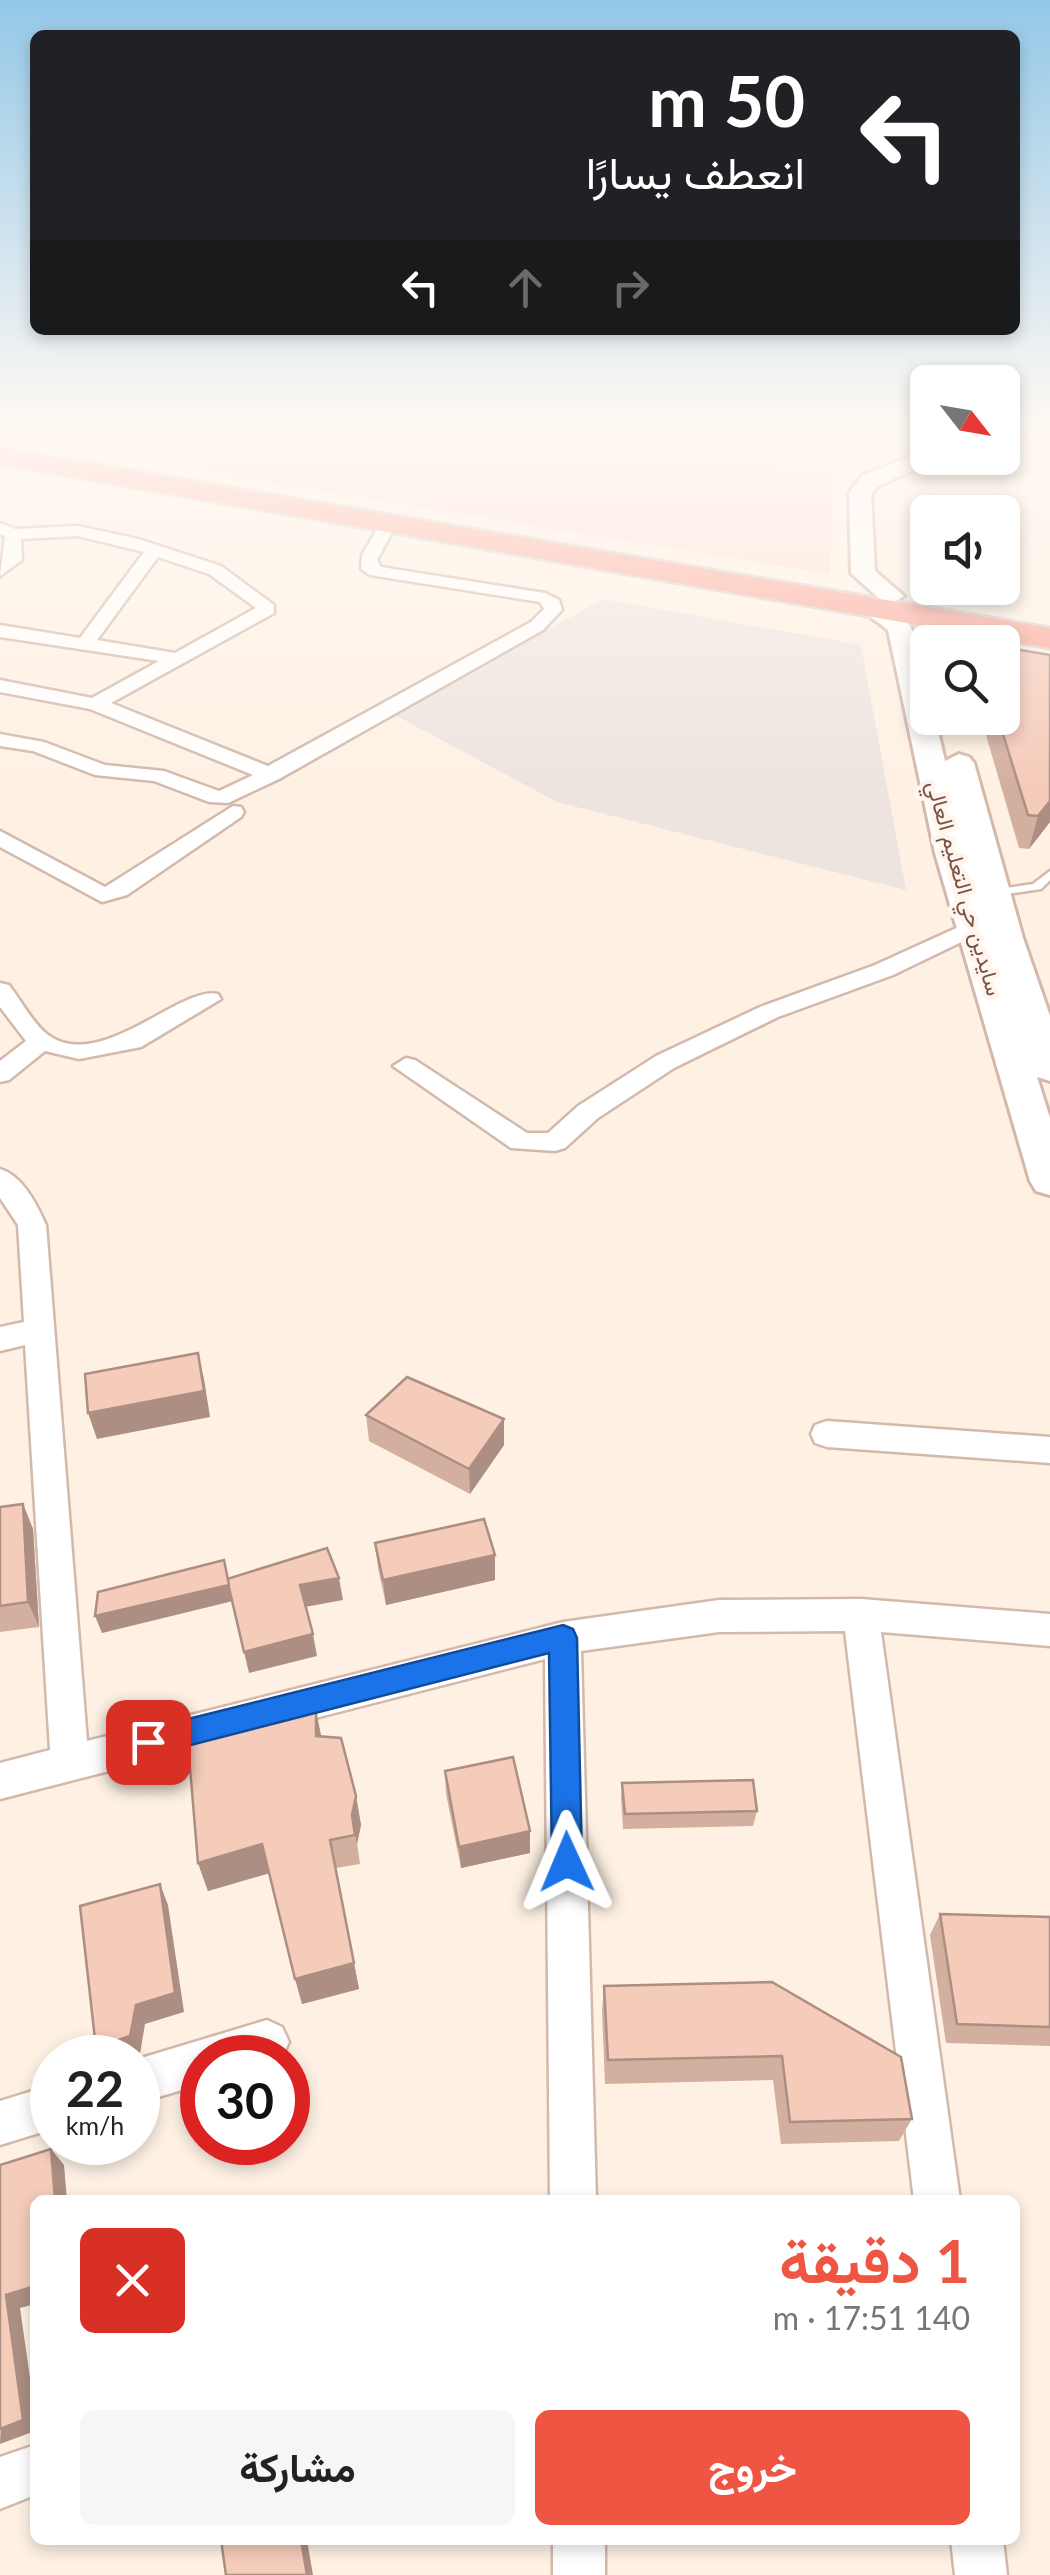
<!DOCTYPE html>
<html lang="ar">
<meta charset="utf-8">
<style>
:root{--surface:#fff;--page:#f6f6f6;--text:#222;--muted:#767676;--accent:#ee5543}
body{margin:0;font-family:Lato,Vazirmatn,sans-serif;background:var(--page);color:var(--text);direction:rtl;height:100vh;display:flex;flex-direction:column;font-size:38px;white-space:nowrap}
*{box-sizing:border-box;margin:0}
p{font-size:32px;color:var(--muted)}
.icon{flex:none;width:55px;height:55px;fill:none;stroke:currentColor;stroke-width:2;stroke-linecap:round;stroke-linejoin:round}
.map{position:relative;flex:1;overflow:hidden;direction:ltr}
.side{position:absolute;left:30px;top:2195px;width:990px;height:350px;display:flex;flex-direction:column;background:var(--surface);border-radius:15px;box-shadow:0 5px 15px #0003;direction:rtl}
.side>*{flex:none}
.hud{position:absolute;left:30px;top:30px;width:990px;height:305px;border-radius:15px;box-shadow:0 5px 15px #0003;direction:rtl;background:#202124;color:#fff;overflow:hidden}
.needle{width:65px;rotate:121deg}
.fabs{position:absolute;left:910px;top:365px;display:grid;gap:20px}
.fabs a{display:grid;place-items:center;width:110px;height:110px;border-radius:15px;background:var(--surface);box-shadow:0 5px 15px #0003;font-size:50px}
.speed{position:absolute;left:30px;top:2035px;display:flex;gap:20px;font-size:50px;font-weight:700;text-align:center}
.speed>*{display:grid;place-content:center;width:130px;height:130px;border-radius:50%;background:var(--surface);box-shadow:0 5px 15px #0003;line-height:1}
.speed small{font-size:25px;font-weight:400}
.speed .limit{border:15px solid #d22;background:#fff;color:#111}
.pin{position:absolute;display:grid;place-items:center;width:85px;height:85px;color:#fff;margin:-42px;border-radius:20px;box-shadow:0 5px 15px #0006}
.me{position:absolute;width:110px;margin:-55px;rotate:359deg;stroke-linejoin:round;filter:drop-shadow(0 0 8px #0008)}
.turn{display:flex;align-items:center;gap:35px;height:210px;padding:0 50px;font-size:45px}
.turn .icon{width:130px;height:130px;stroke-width:2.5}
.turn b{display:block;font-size:70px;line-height:85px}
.lanes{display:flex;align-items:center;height:95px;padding:0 50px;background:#0003;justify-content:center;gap:50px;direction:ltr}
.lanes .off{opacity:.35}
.round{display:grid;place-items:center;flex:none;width:105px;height:105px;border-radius:15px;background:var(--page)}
.overview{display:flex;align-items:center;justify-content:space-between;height:170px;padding:0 50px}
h1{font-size:60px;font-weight:700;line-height:75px;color:var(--accent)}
.button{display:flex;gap:20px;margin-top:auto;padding:20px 50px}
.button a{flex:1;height:115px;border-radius:15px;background:var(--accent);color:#fff;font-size:40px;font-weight:700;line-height:115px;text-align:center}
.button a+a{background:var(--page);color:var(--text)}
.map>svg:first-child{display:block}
.commercial{fill:#fedfd8}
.industrial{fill:#ede4df}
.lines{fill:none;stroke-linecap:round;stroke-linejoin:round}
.lane-casing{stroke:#d2b9ac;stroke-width:5}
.street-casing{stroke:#d2b9ac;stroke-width:5}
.secondary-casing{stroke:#d5b8aa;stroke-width:6}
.highway-casing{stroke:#d9cfcc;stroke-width:5}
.lane{fill:#fff;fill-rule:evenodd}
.street{fill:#fff;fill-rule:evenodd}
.secondary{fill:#fff;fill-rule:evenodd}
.highway{fill:#fba698;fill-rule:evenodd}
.wall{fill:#d3afa0}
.shaded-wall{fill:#ac8e82}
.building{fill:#f5cbba;stroke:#ac8e82;stroke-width:2.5}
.route{fill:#1a73e8;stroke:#114b97;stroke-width:2.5}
.labels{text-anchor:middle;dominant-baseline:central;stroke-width:9;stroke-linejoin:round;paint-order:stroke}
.far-street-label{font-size:22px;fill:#785448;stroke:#fff5ec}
</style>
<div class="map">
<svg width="1050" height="2575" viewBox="0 0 1050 2575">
<rect width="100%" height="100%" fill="#fef1e4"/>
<path class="commercial" d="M0 427H544L834 473 830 574 0 439Z"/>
<path class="industrial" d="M603 599 861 645 906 890 557 802 395 715Z"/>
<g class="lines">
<g class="lane-casing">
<path id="lane" d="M1050 871V880L1041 889 993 896 987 893 993 890 1033 884Z"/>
</g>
<g class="street-casing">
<g id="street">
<path d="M388 520 396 525 377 560 381 567 545 593 559 600 562 610 543 630 279 779 228 803 209 802 154 781 95 775 33 751 0 746V734L44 742 105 765 164 771 219 791 253 775 90 709 0 692V680L92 698 159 661 0 637V625L80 638 144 552 78 536 21 539 22 560 0 576 5 536 0 534V523L15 529 78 526 138 539 221 566 274 605V613L111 703 268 766 531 622 544 609 540 602 370 575 361 569 362 555 382 521ZM158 557 209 574 256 608 175 653 97 640Z"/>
<path d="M233 806 241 807 244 812 241 817 127 895 102 902 0 847V831L105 887Z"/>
<path d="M974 920 986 927 982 932 893 975 778 1017 674 1068 598 1118 565 1148 555 1151 511 1148 393 1066 406 1058 415 1060 527 1133H548L578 1106 656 1056 760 1007 875 965Z"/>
<path d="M0 983 9 985C20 999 33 1024 48 1035 100 1073 181 985 218 994L221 999 141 1047 79 1059 45 1051 9 1080 0 1082V1061L26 1041 0 1007Z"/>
<path d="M0 1169C23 1176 37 1205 46 1225L87 1741 563 1622 719 1600 861 1599 1050 1614V1646L881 1632 960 2200H914L845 1631 719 1632 581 1651 596 2200H550L545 1659 0 1799V1763L50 1750 25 1345 0 1351V1327L24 1322 18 1225 0 1198Z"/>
<path d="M827 1421 1050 1437V1463L827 1447 815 1443 811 1434 815 1425Z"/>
<path d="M267 2020 282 2027 289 2042 282 2057 202 2058V2084L138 2103V2059Z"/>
<path d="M52 2085V2129L0 2145V2101Z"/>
<path d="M35 2445V2495L0 2509V2457Z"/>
<rect x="553" y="2540" width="52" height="35"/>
<path d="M951 2540H1003L1007 2575H955Z"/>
</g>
</g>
<g class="secondary-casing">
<g id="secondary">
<path d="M928 449V458L936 460 878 486 871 494 875 571 904 596 891 604 882 601 851 573 849 493 862 476Z"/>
<path d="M871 599C924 612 928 671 928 718H935L945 761 959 754 969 757 974 763 1023 938 1050 1016V1081L1037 1077 1050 1118V1195L1036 1191 1030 1181 935 853 888 630 858 607Z"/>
</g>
</g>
<g class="highway-casing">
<path id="highway" d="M0 448 1050 628V648L0 464Z"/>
</g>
<use href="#lane" class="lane"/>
<use href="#street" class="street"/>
<use href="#secondary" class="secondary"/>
<use href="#highway" class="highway"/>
</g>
<g class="wall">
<path d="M981 718H1002L1050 822 1029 849 1019 848Z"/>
<path d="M366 1415 504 1419V1445L470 1494 369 1441Z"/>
<path d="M23 1504 33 1529 39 1627 0 1632V1507Z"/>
<path d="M375 1543 495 1555V1580L386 1605 378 1568Z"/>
<path d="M322 1737 356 1796 361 1825 357 1844 360 1864 336 1868 359 1989 302 2004 269 1873 208 1891 198 1863Z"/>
<path d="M445 1771 530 1831V1853L461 1868 446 1794Z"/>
<path d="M622 1783 757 1811 753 1826 623 1829 621 1798Z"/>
<path d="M940 1914 1050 1917V2046L946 2043 930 1935Z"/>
<path d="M772 1982 912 2119 899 2141 781 2144 773 2080 605 2084 602 2011 604 1986Z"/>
</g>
<g class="shaded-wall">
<path d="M1050 801V822L1029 849 1038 816Z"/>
<path d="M198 1353 204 1379 210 1417 97 1439 88 1413Z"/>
<path d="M504 1419V1445L470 1494 469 1469Z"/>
<path d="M23 1504 33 1529 39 1627 28 1602Z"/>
<path d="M495 1555V1580L386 1605 383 1580Z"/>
<path d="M224 1560 233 1601 102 1633 95 1616Z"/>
<path d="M339 1578 343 1600 305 1607 300 1585Z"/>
<path d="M313 1634 317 1656 249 1673 244 1652Z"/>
<path d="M316 1710 322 1740 316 1736Z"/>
<path d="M356 1796 361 1825 357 1844 360 1864 352 1815Z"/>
<path d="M530 1831V1853L461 1868 459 1847Z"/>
<path d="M330 1840 359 1989 302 2004 295 1979Z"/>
<path d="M262 1844 270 1873 208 1891 198 1863Z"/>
<path d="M160 1884 168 1905 184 2012 145 2024 140 2054 132 2058H101L96 2048Z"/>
<path d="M51 2149 64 2165 67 2200H55Z"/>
<path d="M35 2286V2304L20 2308 35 2413V2431L0 2444 6 2295Z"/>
<path d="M301 2540H307L313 2575H307Z"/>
</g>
<g class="building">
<path d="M974 637 1002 642H975Z"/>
<path d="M1002 643H1005L1008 648 1050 655V801L1038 816 1028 815 998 718H1002Z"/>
<path d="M198 1353 204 1391 88 1413 85 1374Z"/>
<path d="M407 1377 504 1419 469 1469 366 1415Z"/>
<path d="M23 1504 28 1602 0 1606V1507Z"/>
<path d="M484 1519 495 1555 383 1580 375 1543Z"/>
<path d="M327 1548 339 1578 300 1585 313 1634 244 1652 227 1579Z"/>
<path d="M224 1560 229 1585 95 1616 98 1592Z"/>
<path d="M316 1710V1736L341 1738 356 1796 352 1815 355 1835 330 1840 354 1963 295 1979 262 1844 198 1863 188 1744Z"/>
<path d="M513 1757 530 1831 459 1847 445 1771Z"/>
<path d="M753 1780 757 1811 625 1814 622 1783Z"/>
<path d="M160 1884 175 1993 136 2005 130 2036 96 2048 80 1906Z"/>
<path d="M940 1914 1050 1917V2027L957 2024Z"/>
<path d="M772 1982 901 2057 912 2119 790 2122 782 2056 608 2060 604 1986Z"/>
<path d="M51 2149 55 2200H35V2286L6 2295 23 2420 0 2429V2165Z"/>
<path d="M221 2540H301L307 2575H226Z"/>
</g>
<linearGradient id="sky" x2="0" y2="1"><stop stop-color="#94c8e8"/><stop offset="0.54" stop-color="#fff9f3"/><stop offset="1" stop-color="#fff9f3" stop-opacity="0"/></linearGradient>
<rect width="1050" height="788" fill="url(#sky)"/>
<path class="route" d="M563 1625 573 1629 577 1638 582 1862 578 1873 567 1877 556 1873 552 1862 549 1653 148 1756 137 1752 133 1742 137 1733 148 1729Z"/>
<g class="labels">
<g class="far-street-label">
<text transform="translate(965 888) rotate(74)">سايدين حي التعليم العالي</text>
</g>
</g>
</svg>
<div class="fabs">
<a><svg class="needle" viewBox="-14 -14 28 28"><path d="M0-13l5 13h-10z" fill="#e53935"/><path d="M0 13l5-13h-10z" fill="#767676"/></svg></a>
<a><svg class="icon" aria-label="sound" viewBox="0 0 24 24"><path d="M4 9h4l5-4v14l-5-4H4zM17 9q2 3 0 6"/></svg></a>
<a><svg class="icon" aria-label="search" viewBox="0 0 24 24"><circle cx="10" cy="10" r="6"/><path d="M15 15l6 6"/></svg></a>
</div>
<div class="speed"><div>22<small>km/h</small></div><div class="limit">30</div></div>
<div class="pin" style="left:148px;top:1742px;background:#d93025"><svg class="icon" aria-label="arrive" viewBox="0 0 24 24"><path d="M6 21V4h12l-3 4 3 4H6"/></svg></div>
<svg class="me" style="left:567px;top:1862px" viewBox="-20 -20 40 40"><path d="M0-17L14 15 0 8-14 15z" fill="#1a73e8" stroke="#fff" stroke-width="4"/></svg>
<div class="hud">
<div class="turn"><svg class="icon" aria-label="left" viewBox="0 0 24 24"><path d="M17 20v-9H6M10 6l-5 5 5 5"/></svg><div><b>50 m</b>انعطف يسارًا</div></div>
<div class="lanes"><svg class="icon" aria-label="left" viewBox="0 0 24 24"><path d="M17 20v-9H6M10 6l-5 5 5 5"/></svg><svg class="icon off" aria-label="ahead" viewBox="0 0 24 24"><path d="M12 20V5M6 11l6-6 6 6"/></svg><svg class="icon off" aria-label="right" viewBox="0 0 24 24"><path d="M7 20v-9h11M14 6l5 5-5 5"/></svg></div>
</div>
<section class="side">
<div class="overview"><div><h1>1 دقيقة</h1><p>140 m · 17:51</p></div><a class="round" style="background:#d93025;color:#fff"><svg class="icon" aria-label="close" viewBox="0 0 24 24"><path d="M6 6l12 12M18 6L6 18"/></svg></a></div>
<div class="button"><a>خروج</a><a>مشاركة</a></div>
</section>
</div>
